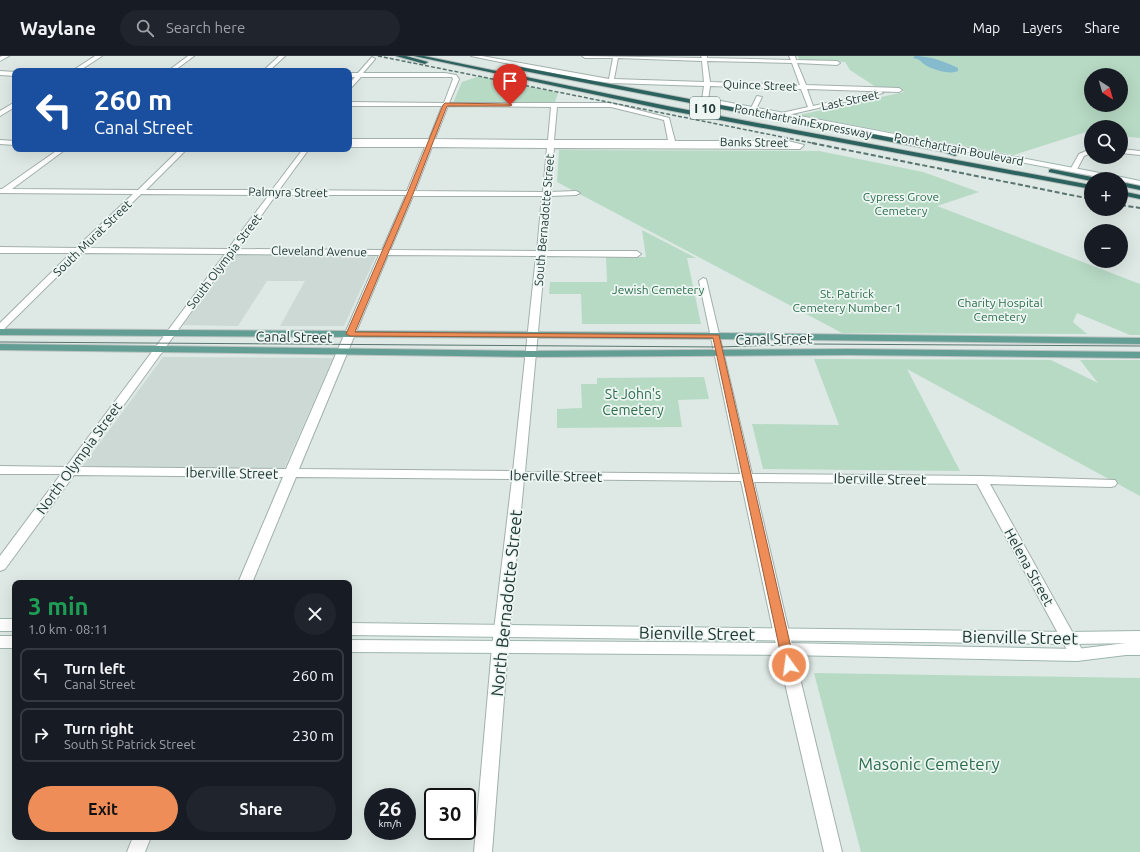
<!DOCTYPE html>
<meta charset="utf-8">
<style>
:root{--surface:#171b24;--page:#20242c;--text:#f1f3f6;--muted:#9ea1a6;--line:#363941;--accent:#ee8d57}
body{margin:0;font-family:Ubuntu,sans-serif;background:var(--page);color:var(--text);height:100vh;display:flex;flex-direction:column;font-size:15px;white-space:nowrap}
*{box-sizing:border-box;margin:0}
p{font-size:13px;color:var(--muted)}
.icon{flex:none;width:22px;height:22px;fill:none;stroke:currentColor;stroke-width:2;stroke-linecap:round;stroke-linejoin:round}
.map{position:relative;flex:1;overflow:hidden}
.details{position:absolute;left:12px;top:524px;width:340px;height:260px;display:flex;flex-direction:column;background:var(--surface);border-radius:8px;box-shadow:0 4px 16px #0002}
.details>*{flex:none}
.guide{position:absolute;left:12px;top:12px;width:340px;height:84px;border-radius:8px;box-shadow:0 4px 16px #0002;background:#1a4fa0;color:#fff;overflow:hidden}
.needle{width:26px;rotate:143deg}
.tools{position:absolute;left:1084px;top:12px;display:grid;gap:8px}
.tools a{display:grid;place-items:center;width:44px;height:44px;border-radius:50%;background:var(--surface);box-shadow:0 4px 16px #0002;font-size:20px}
.speed{position:absolute;left:364px;top:732px;display:flex;gap:8px;font-size:20px;font-weight:700;text-align:center}
.speed>*{display:grid;place-content:center;width:52px;height:52px;border-radius:50%;background:var(--surface);box-shadow:0 4px 16px #0002;line-height:1}
.speed small{font-size:10px;font-weight:400}
.speed .limit{border:2px solid #111;border-radius:6px;background:#fff;color:#111}
.pin{position:absolute;display:grid;place-items:center;width:34px;height:34px;color:#fff;margin:-41px -17px;border-radius:50% 50% 50% 0;rotate:-45deg;box-shadow:0 0 4px #0007}
.pin .icon{rotate:45deg}
.me{position:absolute;width:44px;margin:-22px;rotate:346deg;stroke-linejoin:round;filter:drop-shadow(0 0 3px #0008)}
.turn{display:flex;align-items:center;gap:14px;height:84px;padding:0 16px;font-size:18px}
.turn .icon{width:52px;height:52px;stroke-width:2.5}
.turn b{display:block;font-size:28px;line-height:34px}
.round{display:grid;place-items:center;flex:none;width:42px;height:42px;border-radius:21px;background:var(--page)}
.head{display:flex;align-items:center;justify-content:space-between;height:68px;padding:0 16px}
h1{font-size:24px;font-weight:600;line-height:30px;color:#1e9e55}
.primary-button{display:flex;gap:8px;margin-top:auto;padding:8px 16px}
.primary-button a{flex:1;height:46px;border-radius:24px;background:var(--accent);color:#111;font-size:16px;font-weight:600;line-height:46px;text-align:center}
.primary-button a+a{background:var(--page);color:var(--text)}
ul{padding:0;list-style:none}
li{display:flex;align-items:center;gap:12px;height:54px;margin:0 8px 6px;padding:0 8px;border:2px solid var(--line);border-radius:8px}
li div{flex:1}
li b{display:block;font-size:15px}
li em{font-style:normal}
header{display:flex;align-items:center;gap:24px;box-sizing:border-box;height:56px;padding:0 20px;background:var(--surface);border-bottom:1px solid var(--line)}
header strong{font-size:19px}
nav{display:flex;gap:22px;margin-inline-start:auto;font-size:14px}
.search{width:280px;height:36px;background:var(--page);display:flex;align-items:center;gap:10px;box-sizing:border-box;padding:0 14px;border-radius:22px;color:var(--muted);font-size:15px}
.map>svg:first-child{display:block}
.built{fill:#ccd9d4}
.green{fill:#b7dac4;fill-rule:evenodd}
.water{fill:#86bbce}
.lines{fill:none;stroke-linecap:round;stroke-linejoin:round}
.street-casing{stroke:#a1b0ac;stroke-width:2}
.secondary-casing{stroke:#9eb5af;stroke-width:2}
.primary-casing{stroke:#bcc3c2;stroke-width:2}
.highway-casing{stroke:#bcc3c2;stroke-width:2}
.street{fill:#fff;fill-rule:evenodd}
.secondary{fill:#fff;fill-rule:evenodd}
.primary{fill:#639e95;fill-rule:evenodd}
.highway{fill:#2d635e;fill-rule:evenodd}
.tram{stroke:#5a7470;stroke-width:1}
.rail-far1{stroke:#5a7470;stroke-width:1.5;stroke-dasharray:4 2;stroke-linecap:butt}
.rail{stroke:#5a7470;stroke-width:2;stroke-dasharray:5 2.5;stroke-linecap:butt}
.route{fill:#ee8d57;stroke:#9b5c39}
.labels{text-anchor:middle;dominant-baseline:central;stroke-width:3.5;stroke-linejoin:round;paint-order:stroke}
.far-street-label{font-size:12px;fill:#203834;stroke:#eef6f3}
.far-park-label{font-size:12px;fill:#2c6e4c;stroke:#eef6f3}
.shield{fill:#eef6f3;stroke:#5e716d;stroke-width:1}
.shield-label{font-size:13px;font-weight:bold;fill:#203834}
.street-label{font-size:14px;fill:#203834;stroke:#eef6f3}
.park-label{font-size:14px;fill:#2c6e4c;stroke:#eef6f3}
.near-street-label{font-size:17px;fill:#203834;stroke:#eef6f3}
.near-park-label{font-size:17px;fill:#2c6e4c;stroke:#eef6f3}
</style>
<header>
<strong>Waylane</strong>
<div class="search"><svg class="icon" aria-label="search" viewBox="0 0 24 24"><circle cx="10" cy="10" r="6"/><path d="M15 15l6 6"/></svg>Search here</div>
<nav><a>Map</a><a>Layers</a><a>Share</a></nav>
</header>
<div class="map">
<svg width="1140" height="796" viewBox="0 0 1140 796">
<rect width="100%" height="100%" fill="#dee9e5"/>
<g class="built">
<path d="M237 197 377 198 344 270H280L305 225H267L238 270 183 269Z"/>
<path d="M163 301 333 302 284 413 82 411Z"/>
</g>
<g class="green">
<path d="M798 0H1140V82L1121 80V71H1091V77L1086 76 1014 99 799 59 904 36 898 32 876 31 850 14 845 6 799 4ZM1091 19H1121V49H1091Z"/>
<path d="M480 20 558 37 554 49H452L462 26Z"/>
<path d="M559 94 819 95 923 116 979 136 937 150 1140 228V279H1130L1077 257 1073 266 1087 278 842 277 557 126Z"/>
<path d="M642 174 696 202H687L701 268H582L581 238H549L550 226H607L606 201H646Z"/>
<path d="M814 303 1051 304 1098 327 1080 304H1140V440L907 313 960 415 763 413 752 368 839 369Z"/>
<path d="M704 321 709 343 678 344 682 371 557 372V353L582 352 581 328H597V322Z"/>
<path d="M814 617 1140 622V796H861Z"/>
</g>
<path class="water" d="M915 0C930 0 944 5 958 12V15C949 19 935 14 927 10 921 7 921 3 913 2Z"/>
<g class="lines">
<g class="street-casing">
<g id="street">
<path d="M2 0H9L0 5V1Z"/>
<path d="M95 0H102L79 15H72Z"/>
<path d="M188 0H194L174 15H168Z"/>
<path d="M279 0H285L269 15H263Z"/>
<path d="M471 0H482L609 23 613 2H585L582 0 702 2 701 0H707V2L791 4 789 0H795L796 4 837 5 840 7 837 9 797 7 806 29 899 32 902 34 899 36 807 33 813 50 880 35 883 37 779 61 776 59 777 58 808 51 801 33 710 30 708 44 705 46 702 44 704 30 611 27 582 23ZM618 2 702 5 704 26 614 23ZM707 5 792 7 800 29 710 26Z"/>
<path d="M372 1 375 3 363 17H445L456 19 459 23 449 47H611L669 62 675 85H788L804 89 800 93 554 92 550 136 576 135 580 137 576 139 550 140 545 195H637L641 198 637 201 545 200 525 416 740 418 699 225 703 222 706 223 752 418 981 420 1115 424 1117 427 1115 430 1111 431 990 428 1085 599 1082 603 1077 605 1072 603 977 428 754 426 793 593 842 796H824L777 593 741 425 524 423 508 591 492 796H474L492 591 512 423 296 421 252 527H238L283 421 74 419 5 513 0 515V500L61 418H0V410L66 411 225 198 81 197 3 274 0 275V267L71 197H0V191L76 192 133 138 0 137V133H2L59 93H66L12 133 138 134 180 93H187L146 134H272L303 93H309L279 134 407 135 425 91H349V87H427H349V83H429L442 50H349V46L444 47 453 23 452 21H361L349 34V28L355 21H349V17H358ZM448 50 551 51 548 84 435 83ZM557 51H611L664 64 668 84H554ZM432 91 547 92 543 136 415 135ZM141 138 269 139 228 193 86 192ZM276 139H406L382 194 237 193ZM413 140H542L537 195 390 194ZM233 198 379 199 286 413 79 411ZM388 199 536 200 513 415 299 413Z"/>
<path d="M0 15 15 16V20L0 19Z"/>
<path d="M757 40 762 41 755 55H751L750 54Z"/>
<path d="M15 46V51L0 60V55Z"/>
<path d="M0 84 15 85V89L0 88Z"/>
<path d="M1091 93V97L1084 100 1076 115H1072L1070 114 1079 98Z"/>
<path d="M1121 93 1140 95V99L1121 97Z"/>
<path d="M133 781H151L145 796H127Z"/>
</g>
</g>
<g class="secondary-casing">
<g id="secondary">
<path d="M705 42 1121 121 1140 125V129L1121 125V123H1109L703 45 702 44Z"/>
<rect x="0" y="563" width="15" height="12"/>
<path d="M349 567 1068 576 1140 575V587L1068 588 349 579Z"/>
<rect x="0" y="580" width="15" height="12"/>
<path d="M349 584 785 587 1077 593 1126 587H1140V599H1126L1077 605 785 599 349 596Z"/>
</g>
</g>
<g class="primary-casing">
<g id="primary">
<path d="M0 273 716 277 1140 282V288L716 283 0 279Z"/>
<path d="M0 288 532 295 848 293 1140 296V302L848 299 532 301 0 294Z"/>
</g>
</g>
<g class="highway-casing">
<g id="highway">
<path d="M396 0H406L428 6 425 8Z"/>
<path d="M414 0H424L672 51 1091 129V133L672 55Z"/>
<path d="M521 11 946 92 958 98 955 100 944 96 519 14V12Z"/>
<path d="M1051 113 1092 121 1096 123H1091V125L1049 116V114Z"/>
<path d="M1121 126 1140 130V134L1121 130Z"/>
<path d="M1121 135 1140 139V143L1121 139Z"/>
</g>
</g>
<use href="#street" class="street"/>
<use href="#secondary" class="secondary"/>
<use href="#primary" class="primary"/>
<use href="#highway" class="highway"/>
<path class="tram" d="M0 286 719 291 808 288 1140 290"/>
<path class="rail-far1" d="M378 0 817 88"/>
<g class="rail">
<path d="M812 87 1091 143"/>
<path d="M1121 149 1140 152"/>
</g>
</g>
<path class="route" d="M445 47 510 48 512 49 510 50H447L413 138 355 276 719 279 795 609 793 613 789 614 785 613 783 609 713 282 350 280 346 278 407 138 443 49Z"/>
<g class="labels">
<g class="far-street-label">
<text transform="translate(760 29) rotate(2)">Quince Street</text>
<text transform="translate(850 44) rotate(-12)">Last Street</text>
<text transform="translate(803 65) rotate(11)">Pontchartrain Expressway</text>
<text transform="translate(754 86) rotate(1)">Banks Street</text>
<text transform="translate(959 93) rotate(11)">Pontchartrain Boulevard</text>
<text transform="translate(288 136) rotate(1)">Palmyra Street</text>
<text transform="translate(544 164) rotate(-85)">South Bernadotte Street</text>
<text transform="translate(92 182) rotate(-44)">South Murat Street</text>
<text transform="translate(319 195) rotate(1)">Cleveland Avenue</text>
<text transform="translate(224 205) rotate(-53)">South Olympia Street</text>
</g>
<g class="far-park-label">
<text x="901" y="140">Cypress Grove<tspan x="901" dy="14">Cemetery</tspan></text>
<text x="658" y="233">Jewish Cemetery</text>
<text x="847" y="237">St. Patrick<tspan x="847" dy="14">Cemetery Number 1</tspan></text>
<text x="1000" y="246">Charity Hospital<tspan x="1000" dy="14">Cemetery</tspan></text>
</g>
<rect class="shield" x="690" y="41" width="30" height="22" rx="3"/>
<g class="shield-label">
<text x="705" y="52">I 10</text>
</g>
<g class="street-label">
<text transform="translate(294 281) rotate(1)">Canal Street</text>
<text transform="translate(774 283) rotate(-1)">Canal Street</text>
<text transform="translate(79 402) rotate(-54)">North Olympia Street</text>
<text transform="translate(232 417) rotate(1)">Iberville Street</text>
<text transform="translate(556 420) rotate(1)">Iberville Street</text>
<text transform="translate(880 423) rotate(1)">Iberville Street</text>
<text transform="translate(1029 511) rotate(61)">Helena Street</text>
</g>
<g class="park-label">
<text x="633" y="338">St John's<tspan x="633" dy="16">Cemetery</tspan></text>
</g>
<g class="near-street-label">
<text transform="translate(506 547) rotate(-84)">North Bernadotte Street</text>
<text transform="translate(697 577) rotate(1)">Bienville Street</text>
<text transform="translate(1020 581) rotate(1)">Bienville Street</text>
</g>
<g class="near-park-label">
<text x="929" y="707">Masonic Cemetery</text>
</g>
</g>
</svg>
<div class="tools">
<a><svg class="needle" viewBox="-14 -14 28 28"><path d="M0-13l5 13h-10z" fill="#e53935"/><path d="M0 13l5-13h-10z" fill="#9ea1a6"/></svg></a>
<a><svg class="icon" aria-label="search" viewBox="0 0 24 24"><circle cx="10" cy="10" r="6"/><path d="M15 15l6 6"/></svg></a>
<a>+</a>
<a>−</a>
</div>
<div class="speed"><div>26<small>km/h</small></div><div class="limit">30</div></div>
<div class="pin" style="left:510px;top:49px;background:#d93025"><svg class="icon" aria-label="arrive" viewBox="0 0 24 24"><path d="M6 21V4h12l-3 4 3 4H6"/></svg></div>
<svg class="me" style="left:789px;top:609px" viewBox="-20 -20 40 40"><circle r="17" fill="#ee8d57" stroke="#fff" stroke-width="3"/><path d="M0-11L8 9 0 5-8 9z" fill="#fff"/></svg>
<div class="guide">
<div class="turn"><svg class="icon" aria-label="left" viewBox="0 0 24 24"><path d="M17 20v-9H6M10 6l-5 5 5 5"/></svg><div><b>260 m</b>Canal Street</div></div>
</div>
<section class="details">
<div class="head"><div><h1>3 min</h1><p>1.0 km · 08:11</p></div><a class="round"><svg class="icon" aria-label="close" viewBox="0 0 24 24"><path d="M6 6l12 12M18 6L6 18"/></svg></a></div>
<ul>
<li><svg class="icon" aria-label="left" viewBox="0 0 24 24"><path d="M17 20v-9H6M10 6l-5 5 5 5"/></svg><div><b>Turn left</b><p>Canal Street</p></div><em>260 m</em></li>
<li><svg class="icon" aria-label="right" viewBox="0 0 24 24"><path d="M7 20v-9h11M14 6l5 5-5 5"/></svg><div><b>Turn right</b><p>South St Patrick Street</p></div><em>230 m</em></li>
</ul>
<div class="primary-button"><a>Exit</a><a>Share</a></div>
</section>
</div>
